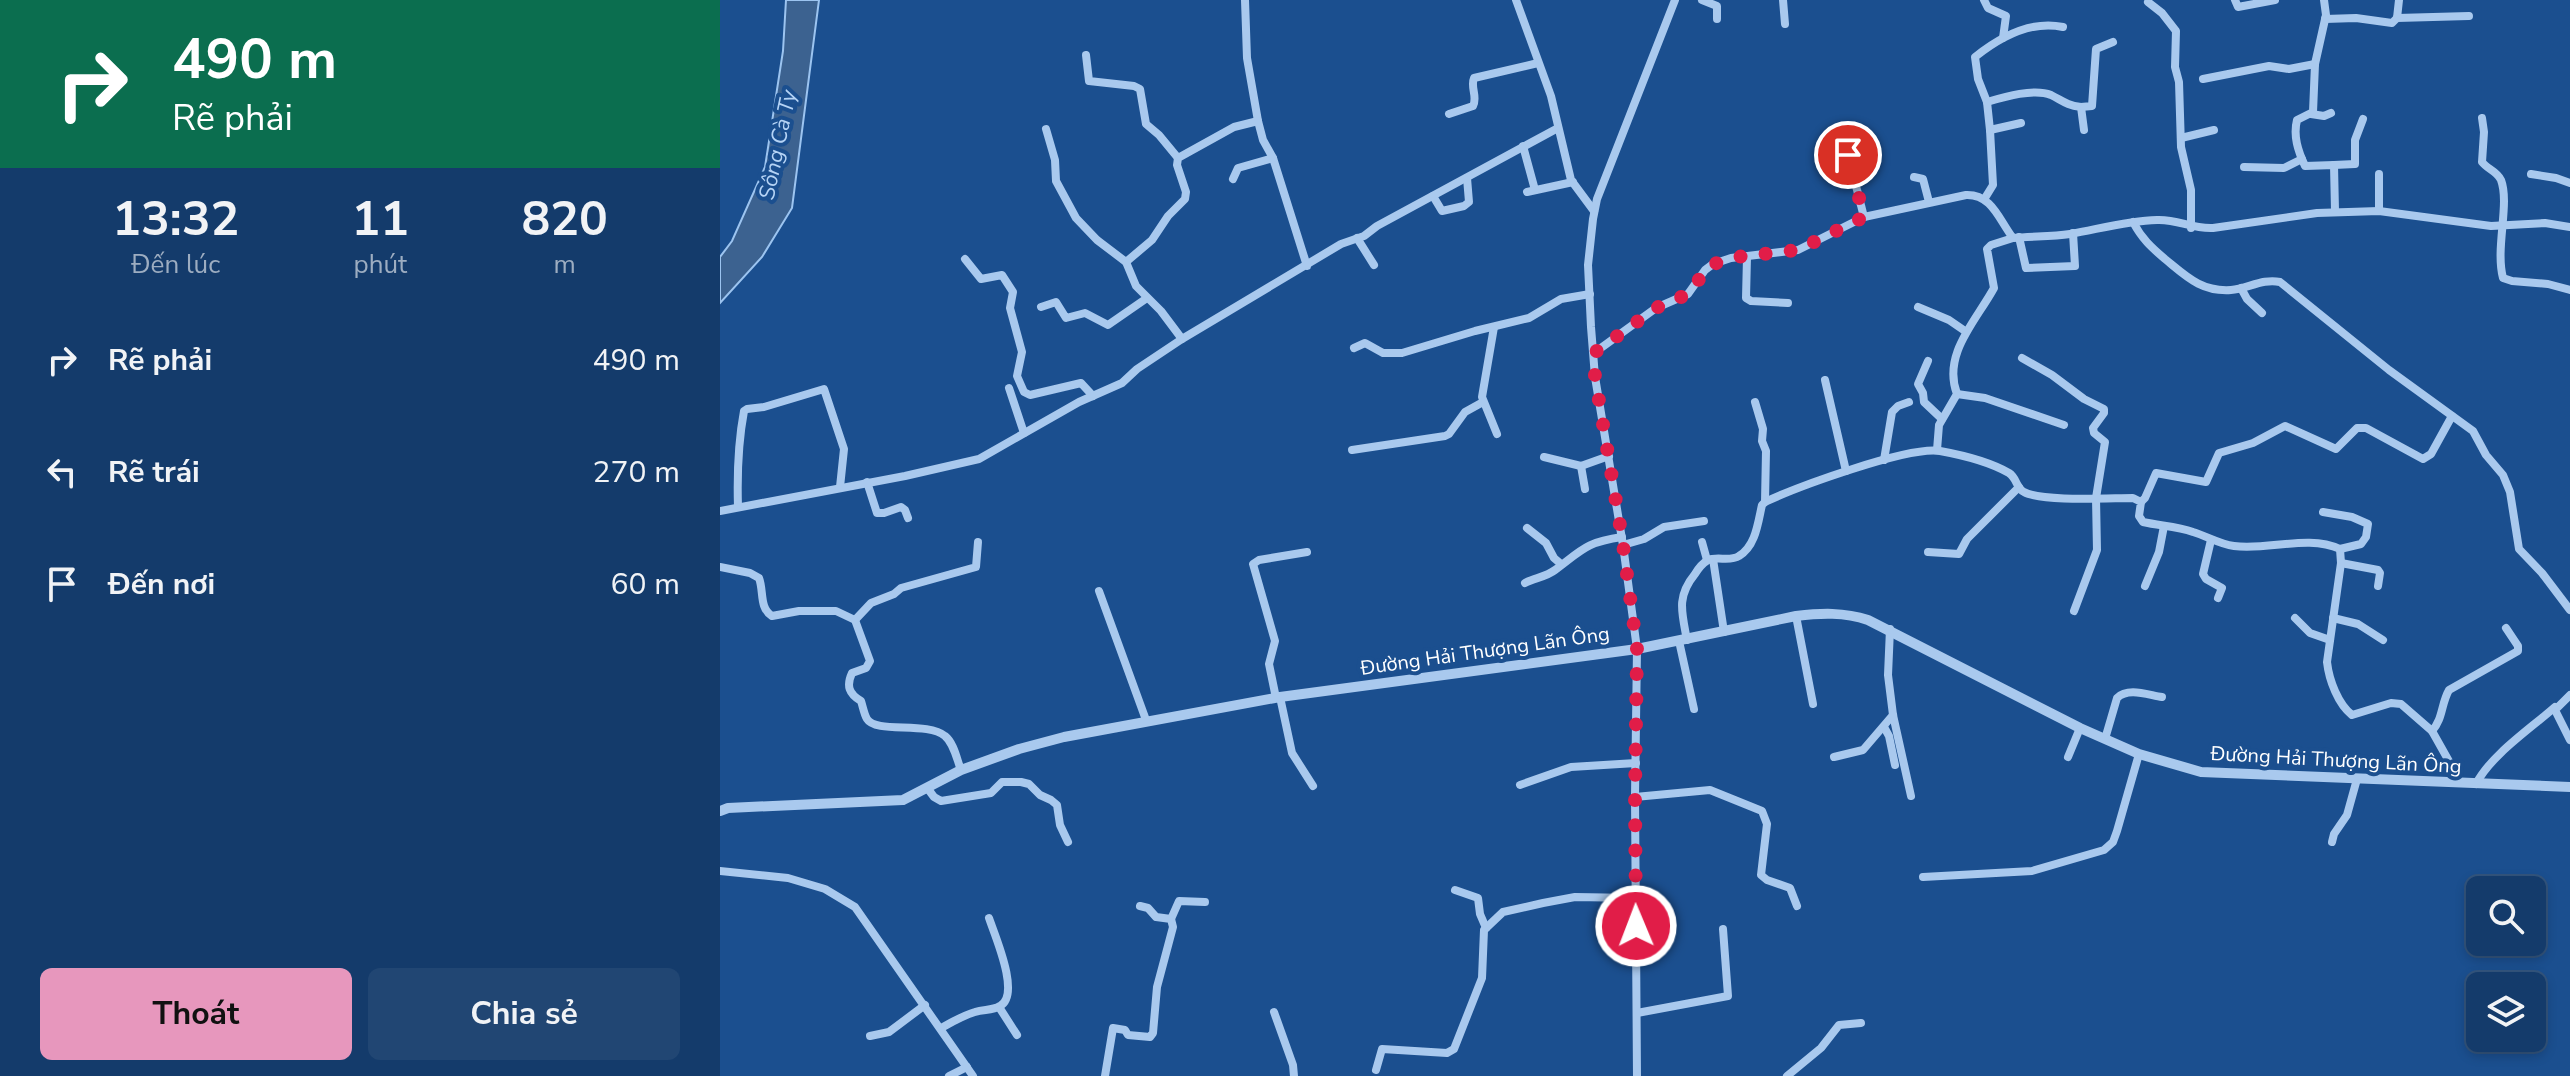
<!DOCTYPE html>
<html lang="vi">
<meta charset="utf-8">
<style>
:root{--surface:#143b6b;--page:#214673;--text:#f1f3f6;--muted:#9dadc1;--line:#33557e;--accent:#e797bd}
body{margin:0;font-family:"Nunito Sans",sans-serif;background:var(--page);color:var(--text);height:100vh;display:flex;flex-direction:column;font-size:30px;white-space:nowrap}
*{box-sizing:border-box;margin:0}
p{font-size:26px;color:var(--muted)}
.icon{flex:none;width:44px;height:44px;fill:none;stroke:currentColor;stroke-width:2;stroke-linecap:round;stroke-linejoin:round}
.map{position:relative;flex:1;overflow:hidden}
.details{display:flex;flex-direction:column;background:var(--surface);width:720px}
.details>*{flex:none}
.hud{background:#0b6e4f;color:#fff;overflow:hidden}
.tools{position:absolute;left:1746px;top:876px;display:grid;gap:16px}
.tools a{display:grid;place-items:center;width:80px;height:80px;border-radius:12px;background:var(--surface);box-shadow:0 4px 12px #0003,0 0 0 2px var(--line);font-size:40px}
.pin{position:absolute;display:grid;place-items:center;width:68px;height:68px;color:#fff;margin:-34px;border:4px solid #fff;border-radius:50%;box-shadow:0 2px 8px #0007}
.me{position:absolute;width:88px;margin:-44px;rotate:359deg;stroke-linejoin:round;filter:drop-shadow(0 0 6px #0008)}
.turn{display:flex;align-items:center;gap:28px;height:168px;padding:0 40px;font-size:36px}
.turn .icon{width:104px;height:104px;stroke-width:2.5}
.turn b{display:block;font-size:56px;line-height:68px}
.eta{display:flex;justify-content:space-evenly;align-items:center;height:136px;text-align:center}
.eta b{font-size:48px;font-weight:700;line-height:56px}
.cta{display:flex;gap:16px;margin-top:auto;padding:16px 40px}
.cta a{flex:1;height:92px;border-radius:12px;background:var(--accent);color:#111;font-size:32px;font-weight:700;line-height:92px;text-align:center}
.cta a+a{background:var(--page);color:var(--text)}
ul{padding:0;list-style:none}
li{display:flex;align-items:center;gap:24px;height:112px;padding:0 40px}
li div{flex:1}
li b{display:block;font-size:30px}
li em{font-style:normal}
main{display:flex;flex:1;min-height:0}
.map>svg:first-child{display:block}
.water{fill:#3c6290;stroke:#9cc4f0;stroke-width:2}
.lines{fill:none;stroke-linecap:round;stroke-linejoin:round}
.minor{stroke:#a9c9ee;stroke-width:8}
.tertiary{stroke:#a9c9ee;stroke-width:10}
.route{stroke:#e11d48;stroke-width:14;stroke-dasharray:0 25.2}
.labels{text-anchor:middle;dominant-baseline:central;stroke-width:8;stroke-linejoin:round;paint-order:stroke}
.street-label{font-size:20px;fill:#fff;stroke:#1b4f8f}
.water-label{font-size:22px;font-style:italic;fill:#b5d3f5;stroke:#1b4f8f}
</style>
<main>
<section class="details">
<div class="hud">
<div class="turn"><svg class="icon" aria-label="right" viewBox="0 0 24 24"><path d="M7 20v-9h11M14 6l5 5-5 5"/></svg><div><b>490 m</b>Rẽ phải</div></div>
</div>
<div class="eta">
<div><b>13:32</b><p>Đến lúc</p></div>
<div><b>11</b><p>phút</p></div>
<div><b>820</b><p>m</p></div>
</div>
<ul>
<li><svg class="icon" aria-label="right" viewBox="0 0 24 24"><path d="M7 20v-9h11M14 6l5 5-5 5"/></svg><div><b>Rẽ phải</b></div><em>490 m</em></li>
<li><svg class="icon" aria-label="left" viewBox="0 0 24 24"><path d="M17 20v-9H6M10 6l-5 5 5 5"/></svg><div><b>Rẽ trái</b></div><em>270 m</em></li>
<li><svg class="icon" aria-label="arrive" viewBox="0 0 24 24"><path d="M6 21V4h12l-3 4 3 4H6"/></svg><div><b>Đến nơi</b></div><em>60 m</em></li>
</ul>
<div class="cta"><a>Thoát</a><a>Chia sẻ</a></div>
</section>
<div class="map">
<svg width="1850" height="1076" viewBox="0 0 1850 1076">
<rect width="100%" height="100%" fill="#1b4f8f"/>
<path class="water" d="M66 0H99L72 208 42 257 0 303V257L12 241 45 167 63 51Z"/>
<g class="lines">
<g class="minor">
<path d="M525 0 527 58 538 121 543 140 553 158 587 266"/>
<path d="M796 0 831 96 851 180 874 211"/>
<path d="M982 0 997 6V19"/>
<path d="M1063 0 1065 24"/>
<path d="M1264 0 1268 8 1286 16 1283 38"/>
<path d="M1515 0 1518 7 1555 0"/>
<path d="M1604 0 1606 15 1595 64 1593 112 1577 120C1573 136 1578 151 1585 166L1614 165 1615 211"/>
<path d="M1428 2 1442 13 1456 31 1455 67 1459 82 1461 147 1471 190V228"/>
<path d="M1677 18 1749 16"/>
<path d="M1605 19 1636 18 1672 23 1677 18 1679 0"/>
<path d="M366 55 369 81 414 86 420 89 426 124 439 135 458 158"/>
<path d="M1483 79 1549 66 1569 69 1595 64"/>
<path d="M1267 102C1284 97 1314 88 1331 95 1343 101 1346 105 1361 107L1364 130"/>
<path d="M1361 107 1372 106 1376 49 1393 42"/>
<path d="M729 114 753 106C758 97 750 87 754 78L818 63"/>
<path d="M1591 114 1604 116 1611 113"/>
<path d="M1762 118 1764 132 1762 162C1767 169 1777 171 1781 180 1790 204 1775 248 1783 278L1792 281 1828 284 1850 290"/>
<path d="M326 129 335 160 336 181 356 218 377 240 406 262 416 286 441 311 462 339"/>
<path d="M1270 130 1301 123"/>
<path d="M1461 138 1494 130"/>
<path d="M803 146 815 190"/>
<path d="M1128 155 1144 217"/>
<path d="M1614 165 1635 164V140L1643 119"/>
<path d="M1524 167 1564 168 1582 159"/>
<path d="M1659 174V211"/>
<path d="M1811 174 1836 178 1850 183"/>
<path d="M1194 177 1203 179 1209 202"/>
<path d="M513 179 518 168 553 158"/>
<path d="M807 192 853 182"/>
<path d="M713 196 722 211 744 206 749 202 747 178"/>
<path d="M1265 198 1273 185 1270 130 1267 102 1258 79 1255 57C1280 37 1311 20 1343 27"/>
<path d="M1413 222C1422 239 1431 247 1445 259 1466 276 1481 292 1511 290 1527 289 1543 278 1560 282L1669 370 1753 431 1766 455 1783 475 1790 492 1799 549 1822 573 1850 610"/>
<path d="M1299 237 1306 268 1355 266 1353 233"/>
<path d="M637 238 654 265"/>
<path d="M1027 257 1026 298 1031 301 1068 303"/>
<path d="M245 259 261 279 282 275 293 292 290 308 302 352 297 376 304 392 310 395 361 383 373 396"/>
<path d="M406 262 432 240 448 216 465 199 466 192 457 165 458 158 514 127 538 121"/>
<path d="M1521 288 1527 299 1542 313"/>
<path d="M321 307 336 302 346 318 365 313 388 325 427 298"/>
<path d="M1198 307 1229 320 1245 331"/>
<path d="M774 327 762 397 777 434"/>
<path d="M634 348 645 343 663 353H682L755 331 809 318 841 299 870 294"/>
<path d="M874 353 936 308 968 294 985 270 993 264 1011 258 1078 250 1144 217 1246 195C1272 194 1279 220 1293 238 1311 236 1331 237 1350 234 1379 229 1407 221 1437 220 1458 219 1471 229 1493 228L1597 213 1659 211 1771 226 1825 223 1850 227"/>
<path d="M1302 358 1332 375 1364 399 1384 409V413L1373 428 1374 433 1385 442 1376 498 1377 550 1354 611"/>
<path d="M1208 361 1198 384 1203 393 1204 402 1222 419"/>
<path d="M1105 380 1126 471"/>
<path d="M289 388 304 433"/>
<path d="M1237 394 1265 398 1344 425"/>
<path d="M1035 402 1043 429 1042 441 1046 451 1045 502"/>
<path d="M632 450 725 436 729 434 745 412 763 402"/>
<path d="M1217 450 1219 425 1237 394C1222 354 1256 321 1274 288L1267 249 1271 245 1293 238"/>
<path d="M824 457 861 466 889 456"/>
<path d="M1164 460 1172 412 1178 406 1189 402"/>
<path d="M861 466 865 489"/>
<path d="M147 482 157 513H164L181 507 185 510 188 518"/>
<path d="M1421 502 1425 498 1436 473 1486 482 1499 453 1533 443 1565 426 1616 449 1637 428H1646L1703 459 1711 454 1732 416"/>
<path d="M18 507C17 474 18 443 24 411L27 409 44 407 104 389 124 449 120 487"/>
<path d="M0 511 185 476 259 459 359 402 402 383 417 369 462 339 621 244 644 236 657 226 838 128"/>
<path d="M1603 512 1632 517 1648 524 1646 537 1641 544 1620 549"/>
<path d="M807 528 826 543 834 558 841 564"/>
<path d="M1491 540 1483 574 1486 579 1502 588 1498 598"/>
<path d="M982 542 987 560"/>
<path d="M903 545 924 539 944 527 984 521"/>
<path d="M1208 552 1239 554 1247 539 1299 487"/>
<path d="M993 559 1004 632"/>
<path d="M1621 563 1658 570 1660 573 1658 586"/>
<path d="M0 567 30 573 39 578C44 591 39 608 52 616L79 611H116L135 620 150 661 146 668 132 673C126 686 129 694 141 701 143 707 144 714 147 719 156 734 207 721 225 736 234 743 237 760 241 770"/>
<path d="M805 583C814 578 826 577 835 570 862 550 866 542 902 537"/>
<path d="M1425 586 1439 552 1444 526"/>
<path d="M379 591 426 720"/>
<path d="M1076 616 1093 704"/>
<path d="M1575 618 1590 633 1610 640"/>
<path d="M1613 618 1638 624 1663 640"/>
<path d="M135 620 151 603 174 594 181 588 256 567 258 542"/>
<path d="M1170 629 1168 675 1173 715 1191 796"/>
<path d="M967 640C962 613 956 597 975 574 978 569 983 563 988 560 998 556 1010 562 1019 556 1036 546 1038 522 1042 505L1045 502C1077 487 1188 446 1220 451 1242 455 1270 462 1289 473 1297 478 1296 488 1304 492 1322 502 1389 498 1413 498L1421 502 1419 516 1423 522C1440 526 1457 526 1473 532 1487 536 1499 544 1514 546 1547 551 1588 534 1620 549L1621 563 1607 662C1609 680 1618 704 1632 715L1671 703 1681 704 1712 731 1730 763 1737 783"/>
<path d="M959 641 974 709"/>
<path d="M1850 695 1835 710 1850 740"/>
<path d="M560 697 572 753 593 786"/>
<path d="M556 698 549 664 555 641 533 564 539 560 587 552"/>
<path d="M1164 727 1169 736 1175 765"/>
<path d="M1712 731C1723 719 1721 704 1729 690L1798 651V646L1786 628"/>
<path d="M1385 739 1397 698C1408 687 1428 695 1442 697"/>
<path d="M1114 757 1143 750 1173 715"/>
<path d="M1348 757 1360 728"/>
<path d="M1756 784C1771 755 1810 729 1835 707"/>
<path d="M800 785 851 767 916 763"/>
<path d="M208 789 214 797 221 801 271 793 282 782H301L309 784 320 795 331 800 337 805 340 825 348 842"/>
<path d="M915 797 990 790 1042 811 1047 824 1041 875 1047 880 1070 888 1077 906"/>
<path d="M1612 842 1614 834 1627 815 1637 779"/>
<path d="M0 871 68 878 105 889 135 907 253 1076"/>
<path d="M1203 877 1312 871 1384 850 1393 842 1397 831 1419 754"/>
<path d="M735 890 758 898 760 914 766 928"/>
<path d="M451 919 459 901 485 902"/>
<path d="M279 1007 297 1035"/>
<path d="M554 1012 573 1065 574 1076"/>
<path d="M917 1013 1008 996 1003 929"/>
<path d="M221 1028C232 1022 244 1015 255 1012 264 1009 272 1011 280 1006 301 995 275 936 269 918"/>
<path d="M150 1036 169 1032 205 1005"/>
<path d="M656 1070 662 1049 727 1053 734 1049 762 978 764 930 783 912 823 903 855 897 915 898"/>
<path d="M229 1076 247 1067"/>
<path d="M385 1076 393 1028 405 1030 408 1035 430 1037 433 1033 437 987 453 927 451 919 436 917 428 908 420 906"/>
<path d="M917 1076 915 797 917 649 903 545 875 377 871 327 868 265 873 219 877 199 955 0"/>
<path d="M1067 1076 1101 1048 1119 1025 1141 1023"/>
</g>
<path class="tertiary" d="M0 811 8 808 183 800 241 770 299 749 344 737 560 697 917 649 1076 616C1101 613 1124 612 1148 620L1360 728 1419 754 1481 772 1850 787"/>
</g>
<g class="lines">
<path class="route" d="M916 926 915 797 917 649 902 537 875 377 874 353 936 308 968 294 990 265 1017 257 1078 250 1144 217 1128 155"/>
</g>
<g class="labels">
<g class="street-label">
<text transform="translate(765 651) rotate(-8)">Đường Hải Thượng Lãn Ông</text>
<text transform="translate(1616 760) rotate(3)">Đường Hải Thượng Lãn Ông</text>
</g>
<g class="water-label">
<text transform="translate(58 145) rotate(-78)">Sông Cà Ty</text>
</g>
</g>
</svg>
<div class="tools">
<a><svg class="icon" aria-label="search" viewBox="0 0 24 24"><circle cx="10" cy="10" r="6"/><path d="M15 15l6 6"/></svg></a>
<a><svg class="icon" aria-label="layers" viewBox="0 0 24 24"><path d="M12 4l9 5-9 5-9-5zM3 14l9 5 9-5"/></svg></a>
</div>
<div class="pin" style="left:1128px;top:155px;background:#d93025"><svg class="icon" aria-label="arrive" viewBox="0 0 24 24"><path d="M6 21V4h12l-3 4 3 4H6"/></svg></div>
<svg class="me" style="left:916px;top:926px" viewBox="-20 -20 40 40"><circle r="17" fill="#e11d48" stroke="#fff" stroke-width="3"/><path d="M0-11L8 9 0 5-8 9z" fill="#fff"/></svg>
</div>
</main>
